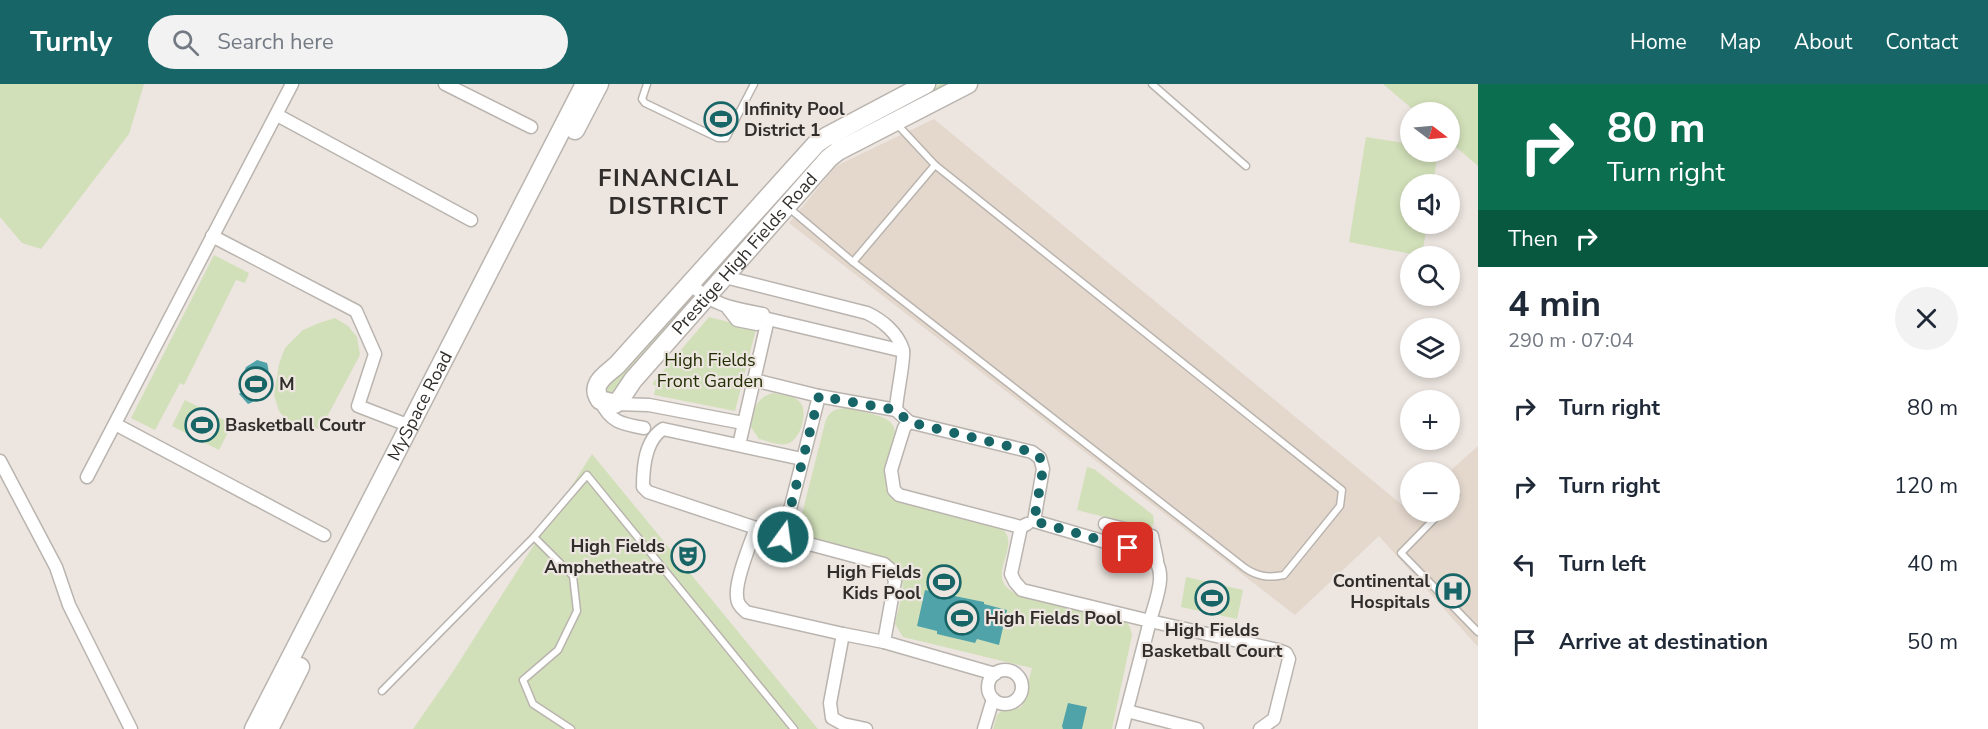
<!DOCTYPE html>
<meta charset="utf-8">
<style>
:root{--surface:#fff;--page:#f2f2f3;--text:#1f2937;--muted:#747a83;--accent:#176567}
body{margin:0;font-family:"Nunito Sans",sans-serif;background:var(--page);color:var(--text);height:100vh;display:flex;flex-direction:column;font-size:22px;white-space:nowrap}
*{box-sizing:border-box;margin:0}
p{font-size:20px;color:var(--muted)}
.icon{flex:none;width:33px;height:33px;fill:none;stroke:currentColor;stroke-width:2;stroke-linecap:round;stroke-linejoin:round}
.map{position:relative;flex:1;overflow:hidden}
.side{display:flex;flex-direction:column;background:var(--surface);width:510px}
.side>*{flex:none}
.guide{background:#0b6e4f;color:#fff;overflow:hidden}
.needle{width:39px;rotate:106deg}
.tools{position:absolute;left:1400px;top:18px;display:grid;gap:12px}
.tools a{display:grid;place-items:center;width:60px;height:60px;border-radius:50%;background:var(--surface);box-shadow:0 3px 9px #0003;font-size:30px}
.pin{position:absolute;display:grid;place-items:center;width:51px;height:51px;color:#fff;margin:-26px;border-radius:12px;box-shadow:0 3px 9px #0006}
.me{position:absolute;width:66px;margin:-33px;rotate:14deg;stroke-linejoin:round;filter:drop-shadow(0 0 4px #0008)}
.turn{display:flex;align-items:center;gap:21px;height:126px;padding:0 30px;font-size:27px}
.turn .icon{width:78px;height:78px;stroke-width:2.5}
.turn b{display:block;font-size:42px;line-height:51px}
.then{display:flex;align-items:center;height:57px;padding:0 30px;background:#0003;gap:12px;font-size:22px}
.round{display:grid;place-items:center;flex:none;width:63px;height:63px;border-radius:32px;background:var(--page)}
.headline{display:flex;align-items:center;justify-content:space-between;height:102px;padding:0 30px}
h1{font-size:36px;font-weight:700;line-height:45px}
ul{padding:0;list-style:none}
li{display:flex;align-items:center;gap:18px;height:78px;padding:0 30px}
li div{flex:1}
li b{display:block;font-size:22px}
li em{font-style:normal}
header{display:flex;align-items:center;gap:36px;box-sizing:border-box;height:84px;padding:0 30px;background:var(--accent);color:#fff}
header strong{font-size:28px}
nav{display:flex;gap:33px;margin-inline-start:auto;font-size:21px}
.search{width:420px;height:54px;background:var(--page);display:flex;align-items:center;gap:15px;box-sizing:border-box;padding:0 21px;border-radius:33px;color:var(--muted);font-size:22px}
main{display:flex;flex:1;min-height:0}
.map>svg:first-child{display:block}
.built{fill:#e4d8cd}
.green{fill:#d2e0b9}
.water{fill:#51a3aa}
.lines{fill:none;stroke-linecap:round;stroke-linejoin:round}
.lane-casing{stroke:#bab4af;stroke-width:9}
.street-casing{stroke:#bab4af;stroke-width:15}
.secondary-casing{stroke:#bab4af;stroke-width:21}
.lane{stroke:#fff;stroke-width:6}
.street{stroke:#fff;stroke-width:12}
.secondary{stroke:#fff;stroke-width:18}
.route{stroke:#176567;stroke-width:10;stroke-dasharray:0 18}
.labels{text-anchor:middle;dominant-baseline:central;stroke-width:4.5;stroke-linejoin:round;paint-order:stroke}
.poi-label{font-size:18px;font-weight:bold;fill:#302d2b;stroke:#ece5e0;text-anchor:start}
.street-label{font-size:18px;fill:#302d2b;stroke:#ece5e0}
.park-label{font-size:18px;fill:#232f03;stroke:#ece5e0}
.district-label{font-size:24px;font-weight:bold;letter-spacing:1.5px;fill:#302d2b;stroke:#ece5e0}
</style>
<header>
<strong>Turnly</strong>
<div class="search"><svg class="icon" aria-label="search" viewBox="0 0 24 24"><circle cx="10" cy="10" r="6"/><path d="M15 15l6 6"/></svg>Search here</div>
<nav><a>Home</a><a>Map</a><a>About</a><a>Contact</a></nav>
</header>
<main>
<div class="map">
<svg width="1478" height="645" viewBox="0 0 1478 645">
<rect width="100%" height="100%" fill="#ece5e0"/>
<path class="built" d="M934 35 1407 425 1410 423V428H1449V388L1478 362V563L1379 452 1295 531 789 139 836 82Z"/>
<g class="green">
<path d="M0 0H144L129 50 41 165 22 159 0 133Z"/>
<path d="M941 0H953L824 70 708 199 705 196 820 66Z"/>
<path d="M1383 0H1478V82L1449 57V28H1416Z"/>
<path d="M1366 53 1410 60V68H1438L1433 100H1410V140H1427L1422 172 1349 158Z"/>
<path d="M214 171 249 189 245 199 236 196 184 301 180 299 155 346 131 334Z"/>
<path d="M688 216 692 221 614 312 603 308 609 296H615Z"/>
<path d="M709 233 756 245 735 327 654 311 656 302 652 300Z"/>
<path d="M335 234 348 242 357 253 360 271 321 344 307 346 290 341 279 327 274 311 279 280 285 264 303 246 319 239Z"/>
<path d="M773 309C782 311 794 311 800 318 809 329 800 357 787 360 778 362 768 357 759 355L751 343C752 328 756 313 773 309Z"/>
<path d="M185 316 232 340 219 366 172 342Z"/>
<path d="M845 324C858 327 875 329 886 335 913 349 868 392 895 416L996 440C1032 460 973 496 1023 512L1125 536 1130 543 1132 551 1112 645H993L997 631 1003 625 1019 624 1022 622 1032 584 903 553 895 540C898 520 913 495 891 480L801 453 799 442 825 339C828 328 834 325 845 324Z"/>
<path d="M592 370 818 645H413L452 589Z"/>
<path d="M1087 383 1094 385 1153 431 1154 438 1151 445 1077 426Z"/>
<path d="M1186 493 1243 506 1237 535 1181 523Z"/>
</g>
<g class="water">
<path d="M257 276 267 279C272 295 266 314 248 320L239 310C246 305 246 296 244 288L246 283Z"/>
<path d="M925 506 984 518V520L1007 526 999 561 977 555 975 559 937 550V547L917 542Z"/>
<path d="M1068 619 1087 623 1082 645H1063L1062 642Z"/>
</g>
<g class="lines">
<g class="lane-casing">
<g id="lane">
<path d="M647 0 642 15 645 19 718 54H726L754 0"/>
<path d="M1152 0 1246 82"/>
<path d="M789 124 853 178 1245 484C1258 493 1269 494 1284 491L1340 422 1342 406 935 81 895 38"/>
<path d="M853 178 935 81"/>
<path d="M1449 419 1456 411"/>
<path d="M1441 428 1401 469 1478 548"/>
<path d="M534 453 573 492 577 527 558 566 523 596 533 620 571 645"/>
<path d="M382 607 534 453 587 391 794 645"/>
</g>
</g>
<g class="street-casing">
<g id="street">
<path d="M445 0 531 43"/>
<path d="M277 31 471 136"/>
<path d="M212 152 356 227 375 270 358 322 410 342"/>
<path d="M725 193 867 229C882 236 898 249 903 266 905 274 896 314 896 326L819 312 783 453"/>
<path d="M690 200C715 222 731 224 763 230"/>
<path d="M727 223 737 236 757 240"/>
<path d="M754 296 819 312"/>
<path d="M600 316C610 338 621 340 644 344"/>
<path d="M615 320 649 321 743 339"/>
<path d="M896 326 909 338 1032 368 1040 374 1043 385 1034 437 1150 471C1170 486 1155 517 1150 537L1278 566 1286 569 1289 575 1274 635 1260 645"/>
<path d="M909 338 904 344 891 386 894 406 899 411 1021 443 1027 440"/>
<path d="M115 340 324 451"/>
<path d="M739 361 768 235 903 267"/>
<path d="M802 375 663 345C645 356 643 383 643 403L648 408 783 453 884 480 891 486 895 497 884 558 995 590"/>
<path d="M0 377 56 483 69 521 131 645"/>
<path d="M87 393 292 0"/>
<path d="M1105 440 1152 452 1157 476"/>
<path d="M1021 443 1011 490 1015 498 1022 506 1150 537 1122 645"/>
<path d="M756 444C750 460 735 497 737 512 737 520 741 523 746 528L843 550 830 619 832 634 843 640 866 645"/>
<path d="M843 550 884 558"/>
<circle cx="1005" cy="603" r="17"/>
<path d="M1127 627 1197 645"/>
<path d="M984 645 993 615"/>
</g>
</g>
<g class="secondary-casing">
<g id="secondary">
<path id="s1" d="M926 0 826 53 816 60 617 281C606 291 589 300 600 316L615 320 621 314 633 296 829 74 838 67 968 0"/>
<path d="M575 46 599 0"/>
<path id="s2" d="M254 645 585 0"/>
<path d="M269 645 300 583"/>
</g>
</g>
<use href="#lane" class="lane"/>
<use href="#street" class="street"/>
<use href="#secondary" class="secondary"/>
</g>
<g class="lines">
<path class="route" d="M783 453 819 312 896 326 909 338 1032 368 1040 374 1043 385 1034 437 1128 464"/>
</g>
<defs>
<g id="stadium-ring" transform="scale(1.725)"><circle r="9.5" fill="#ece5e0" stroke="#176567" stroke-width="1.5"/><path d="M0-5a6.5 5 0 1 0 0 10a6.5 5 0 1 0 0-10ZM-3.5-1.8h7v3.6h-7Z" fill="#176567"/></g>
<g id="theatre-ring" transform="scale(1.725)"><circle r="9.5" fill="#ece5e0" stroke="#176567" stroke-width="1.5"/><path d="M-5-5.5Q0-4 5-5.5V0Q5 5 0 6Q-5 5-5 0ZM-3.3-2.5H-1v1.5H-3.3ZM1-2.5H3.3v1.5H1ZM-2.8 1Q0 5.5 2.8 1Z" fill="#176567"/></g>
<g id="hospital-ring" transform="scale(1.725)"><circle r="9.5" fill="#ece5e0" stroke="#176567" stroke-width="1.5"/><path d="M-5-5h3v3.5h4V-5h3V5h-3V1.5h-4V5h-3Z" fill="#176567"/></g>
</defs>
<g fill-rule="evenodd">
<use href="#stadium-ring" x="721" y="35"/>
<use href="#stadium-ring" x="256" y="300"/>
<use href="#stadium-ring" x="202" y="341"/>
<use href="#theatre-ring" x="688" y="472"/>
<use href="#stadium-ring" x="944" y="498"/>
<use href="#hospital-ring" x="1453" y="507"/>
<use href="#stadium-ring" x="1212" y="514"/>
<use href="#stadium-ring" x="962" y="534"/>
</g>
<g class="labels">
<g class="poi-label">
<text x="744" y="25">Infinity Pool<tspan x="744" dy="21">District 1</tspan></text>
<text x="279" y="300">M</text>
<text x="225" y="341">Basketball Coutr</text>
<text x="665" y="462" text-anchor="end">High Fields<tspan x="665" dy="21">Amphetheatre</tspan></text>
<text x="921" y="488" text-anchor="end">High Fields<tspan x="921" dy="21">Kids Pool</tspan></text>
<text x="1430" y="497" text-anchor="end">Continental<tspan x="1430" dy="21">Hospitals</tspan></text>
<text x="985" y="534">High Fields Pool</text>
<text x="1212" y="546" text-anchor="middle">High Fields<tspan x="1212" dy="21">Basketball Court</tspan></text>
</g>
<g class="street-label">
<text stroke="none"><textPath href="#s1" startOffset="681">Prestige High Fields Road</textPath></text>
<text stroke="none"><textPath href="#s2" startOffset="363">MySpace Road</textPath></text>
</g>
<g class="park-label">
<text x="710" y="276">High Fields<tspan x="710" dy="21">Front Garden</tspan></text>
</g>
<g class="district-label">
<text x="669" y="94">FINANCIAL<tspan x="669" dy="28">DISTRICT</tspan></text>
</g>
</g>
</svg>
<div class="tools">
<a><svg class="needle" viewBox="-14 -14 28 28"><path d="M0-13l5 13h-10z" fill="#e53935"/><path d="M0 13l5-13h-10z" fill="#747a83"/></svg></a>
<a><svg class="icon" aria-label="sound" viewBox="0 0 24 24"><path d="M4 9h4l5-4v14l-5-4H4zM17 9q2 3 0 6"/></svg></a>
<a><svg class="icon" aria-label="search" viewBox="0 0 24 24"><circle cx="10" cy="10" r="6"/><path d="M15 15l6 6"/></svg></a>
<a><svg class="icon" aria-label="layers" viewBox="0 0 24 24"><path d="M12 4l9 5-9 5-9-5zM3 14l9 5 9-5"/></svg></a>
<a>+</a>
<a>−</a>
</div>
<div class="pin" style="left:1128px;top:464px;background:#d93025"><svg class="icon" aria-label="arrive" viewBox="0 0 24 24"><path d="M6 21V4h12l-3 4 3 4H6"/></svg></div>
<svg class="me" style="left:783px;top:453px" viewBox="-20 -20 40 40"><circle r="17" fill="#176567" stroke="#fff" stroke-width="3"/><path d="M0-11L8 9 0 5-8 9z" fill="#fff"/></svg>
</div>
<section class="side">
<div class="guide">
<div class="turn"><svg class="icon" aria-label="right" viewBox="0 0 24 24"><path d="M7 20v-9h11M14 6l5 5-5 5"/></svg><div><b>80 m</b>Turn right</div></div>
<div class="then">Then<svg class="icon" aria-label="right" viewBox="0 0 24 24"><path d="M7 20v-9h11M14 6l5 5-5 5"/></svg></div>
</div>
<div class="headline"><div><h1>4 min</h1><p>290 m · 07:04</p></div><a class="round"><svg class="icon" aria-label="close" viewBox="0 0 24 24"><path d="M6 6l12 12M18 6L6 18"/></svg></a></div>
<ul>
<li><svg class="icon" aria-label="right" viewBox="0 0 24 24"><path d="M7 20v-9h11M14 6l5 5-5 5"/></svg><div><b>Turn right</b></div><em>80 m</em></li>
<li><svg class="icon" aria-label="right" viewBox="0 0 24 24"><path d="M7 20v-9h11M14 6l5 5-5 5"/></svg><div><b>Turn right</b></div><em>120 m</em></li>
<li><svg class="icon" aria-label="left" viewBox="0 0 24 24"><path d="M17 20v-9H6M10 6l-5 5 5 5"/></svg><div><b>Turn left</b></div><em>40 m</em></li>
<li><svg class="icon" aria-label="arrive" viewBox="0 0 24 24"><path d="M6 21V4h12l-3 4 3 4H6"/></svg><div><b>Arrive at destination</b></div><em>50 m</em></li>
</ul>
</section>
</main>
